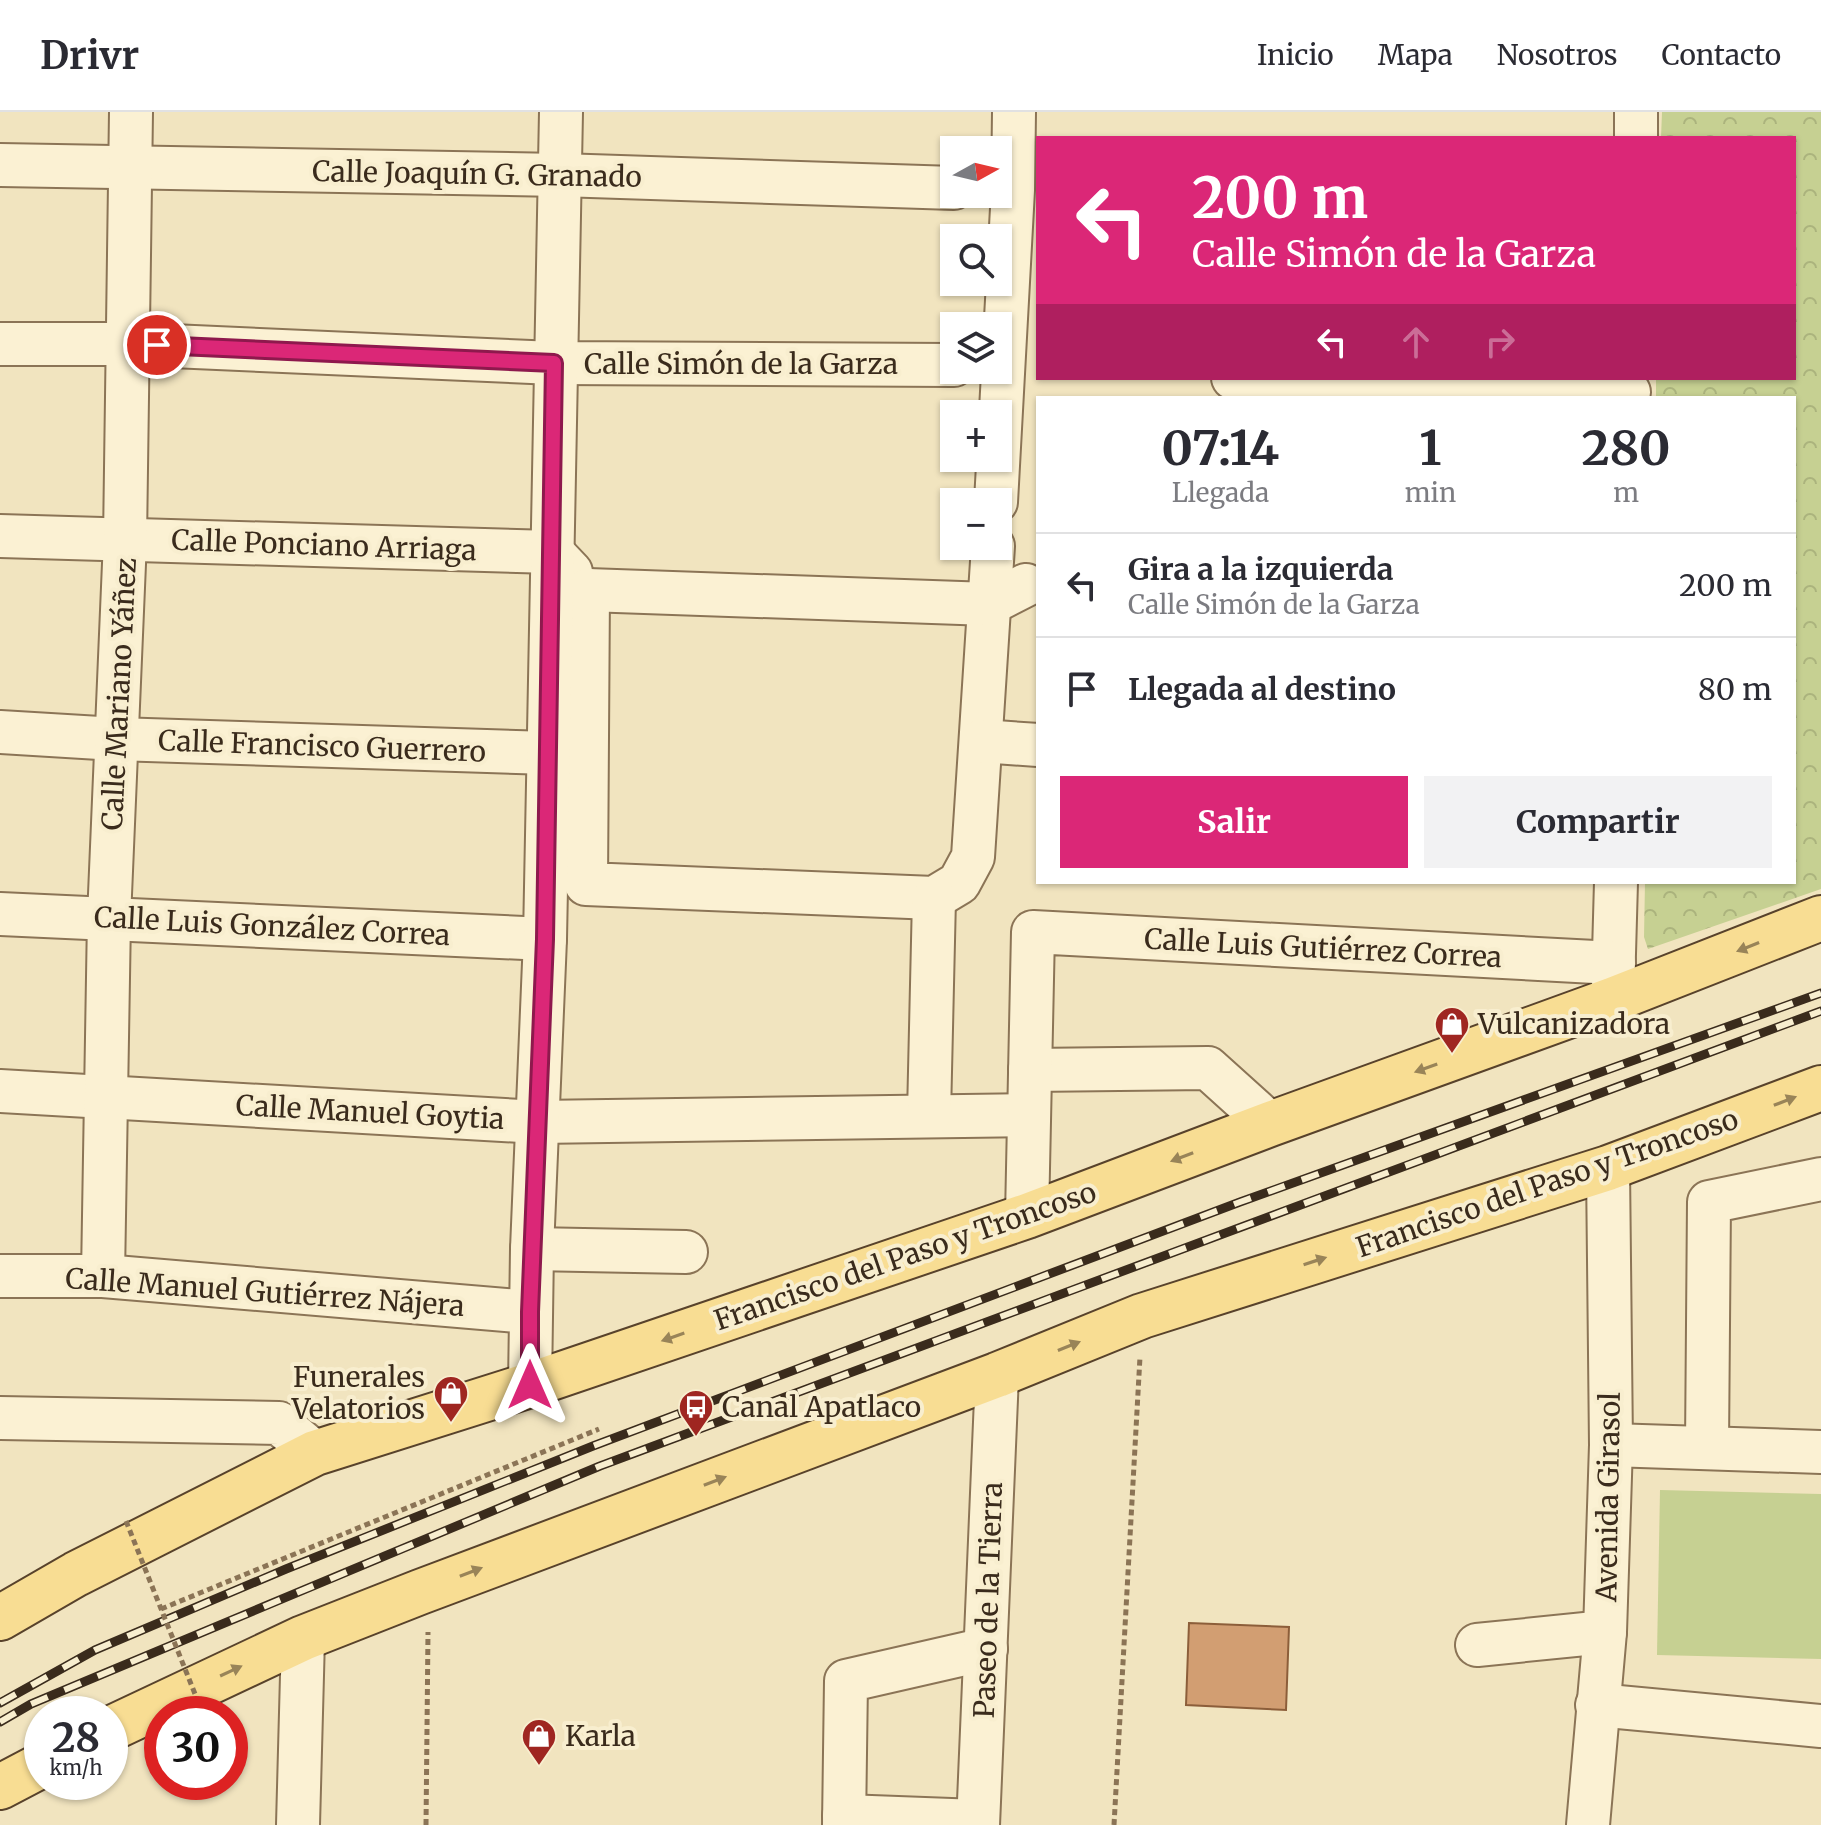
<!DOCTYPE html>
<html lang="es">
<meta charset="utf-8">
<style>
:root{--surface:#fff;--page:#f2f2f3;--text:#2b2b33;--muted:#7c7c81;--line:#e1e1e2;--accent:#db2777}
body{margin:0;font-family:Merriweather,serif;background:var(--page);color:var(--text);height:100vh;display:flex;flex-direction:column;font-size:30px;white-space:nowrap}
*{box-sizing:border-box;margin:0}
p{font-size:26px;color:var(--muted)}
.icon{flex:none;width:44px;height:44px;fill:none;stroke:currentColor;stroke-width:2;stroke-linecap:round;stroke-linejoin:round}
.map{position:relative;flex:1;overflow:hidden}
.drawer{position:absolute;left:1036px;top:284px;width:760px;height:488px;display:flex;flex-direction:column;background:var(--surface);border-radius:0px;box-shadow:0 2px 6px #0004}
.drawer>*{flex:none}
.top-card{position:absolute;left:1036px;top:24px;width:760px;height:244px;border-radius:0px;box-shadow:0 2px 6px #0004;background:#db2777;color:#fff;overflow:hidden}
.needle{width:52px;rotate:82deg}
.tools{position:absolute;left:940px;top:24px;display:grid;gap:16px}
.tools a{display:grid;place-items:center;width:72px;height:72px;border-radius:0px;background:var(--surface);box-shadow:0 2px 6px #0004;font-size:40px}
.speed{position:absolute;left:24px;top:1584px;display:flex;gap:16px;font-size:40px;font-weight:700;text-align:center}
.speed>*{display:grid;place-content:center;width:104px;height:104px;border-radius:50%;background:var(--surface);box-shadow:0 2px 6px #0004;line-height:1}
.speed small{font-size:20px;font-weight:400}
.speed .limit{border:12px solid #d22;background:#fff;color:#111}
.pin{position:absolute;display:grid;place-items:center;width:68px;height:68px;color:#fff;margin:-34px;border:4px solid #fff;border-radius:50%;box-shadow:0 2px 8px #0007}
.me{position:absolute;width:88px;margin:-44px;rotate:0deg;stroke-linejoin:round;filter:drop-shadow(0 0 6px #0008)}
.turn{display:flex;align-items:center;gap:28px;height:168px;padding:0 24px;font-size:36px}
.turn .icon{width:104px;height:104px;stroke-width:2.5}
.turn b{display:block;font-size:56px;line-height:68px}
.lanes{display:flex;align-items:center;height:76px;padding:0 24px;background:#0003;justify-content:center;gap:40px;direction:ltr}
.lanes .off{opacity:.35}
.eta{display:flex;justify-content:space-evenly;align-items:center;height:136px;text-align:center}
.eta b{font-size:48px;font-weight:700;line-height:56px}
.cta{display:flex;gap:16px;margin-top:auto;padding:16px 24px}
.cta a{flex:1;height:92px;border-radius:0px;background:var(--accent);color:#fff;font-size:32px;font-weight:700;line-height:92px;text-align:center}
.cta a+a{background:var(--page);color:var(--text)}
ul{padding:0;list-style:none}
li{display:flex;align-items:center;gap:24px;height:104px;padding:0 24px;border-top:2px solid var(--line)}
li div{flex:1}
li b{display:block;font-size:30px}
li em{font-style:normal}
header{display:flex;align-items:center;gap:48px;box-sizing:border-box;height:112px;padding:0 40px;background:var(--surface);border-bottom:2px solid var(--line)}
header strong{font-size:38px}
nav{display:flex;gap:44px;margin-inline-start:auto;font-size:28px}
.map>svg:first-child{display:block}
.forest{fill:url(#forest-crowns)}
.pitch{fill:#c6d092}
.building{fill:#d29e72;stroke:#8c5e3a;stroke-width:2}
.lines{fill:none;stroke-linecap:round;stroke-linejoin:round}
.minor-casing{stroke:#8b7456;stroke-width:46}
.major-casing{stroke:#58422b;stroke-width:48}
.path{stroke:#8b7456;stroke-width:5;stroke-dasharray:6 4;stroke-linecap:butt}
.minor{stroke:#fbf1d3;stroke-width:42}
.major{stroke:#f8dd93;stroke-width:44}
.rail-casing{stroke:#3a2b1c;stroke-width:9}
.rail{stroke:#f8eecf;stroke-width:6;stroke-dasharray:18;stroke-linecap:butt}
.path-bridge{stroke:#8b7456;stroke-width:5;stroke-dasharray:6 4;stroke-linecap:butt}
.oneway{fill:#998458}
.route-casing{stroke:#8e194d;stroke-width:20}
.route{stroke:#db2777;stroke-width:14}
.labels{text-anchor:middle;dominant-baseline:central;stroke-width:8;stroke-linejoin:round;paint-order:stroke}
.street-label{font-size:28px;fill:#3a2b1c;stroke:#f8eecf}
.poi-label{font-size:28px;fill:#3a2b1c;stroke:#f8eecf;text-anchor:start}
</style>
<header>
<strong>Drivr</strong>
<nav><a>Inicio</a><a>Mapa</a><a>Nosotros</a><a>Contacto</a></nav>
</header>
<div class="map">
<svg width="1821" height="1713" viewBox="0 0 1821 1713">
<defs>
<pattern id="forest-crowns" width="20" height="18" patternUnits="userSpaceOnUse" patternTransform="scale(2)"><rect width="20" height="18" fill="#c6d092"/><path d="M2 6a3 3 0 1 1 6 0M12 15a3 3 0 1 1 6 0" fill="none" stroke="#abb37d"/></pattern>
</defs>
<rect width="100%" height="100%" fill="#f1e4bf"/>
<path class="forest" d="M1662 0H1821V777L1648 837 1644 825 1645 770H1794V286H1656V266H1794V26H1661Z"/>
<path class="pitch" d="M1660 1378 1821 1382V1547L1657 1543Z"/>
<path class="building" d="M1189 1511 1289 1515 1286 1598 1186 1593Z"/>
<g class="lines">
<g class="minor-casing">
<g id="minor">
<path d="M1636 26V0"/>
<path d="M0 53 560 63 954 76"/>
<path d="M0 232H127L554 251 954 253"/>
<path d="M1233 266 1629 280"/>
<path d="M996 390 1013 78 1014 0"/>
<path d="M0 424 552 440 571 460"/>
<path d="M588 478 586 772 934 786 959 771 973 745 993 434"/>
<path d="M588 478 989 492 1026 473"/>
<path d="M0 620 116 627 549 641"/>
<path d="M981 629 1038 633"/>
<path d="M0 802 545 827"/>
<path d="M1613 877 1616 770"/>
<path d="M1030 958 1208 956 1270 1012"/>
<path d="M0 979 538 1010 1028 1003"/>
<path d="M929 1003 934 786"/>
<path d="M1027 1104 1033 820 1614 851"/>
<path d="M532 1137 686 1140"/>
<path d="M0 1164H103L530 1200"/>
<path d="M103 1164 109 806 125 428 131 0"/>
<path d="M530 1273 532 1137 545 827 561 0"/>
<path d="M0 1306 279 1311 315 1341"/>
<path d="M1611 1333 1821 1340"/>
<path d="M1707 1335 1709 1090 1821 1067"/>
<path d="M1477 1533 1605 1520"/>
<path d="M1597 1593 1821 1614"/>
<path d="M844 1704 978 1709"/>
<path d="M298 1713 303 1526"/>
<path d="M844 1713 846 1569 986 1537"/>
<path d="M978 1713 997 1263"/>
<path d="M1588 1713 1605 1520 1611 1333 1608 1056"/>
</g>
</g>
<g class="major-casing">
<g id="major">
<path d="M0 1506 76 1462 315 1341 530 1273 1027 1104 1270 1012 1612 888 1821 806"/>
<path d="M110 1617 303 1526 420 1480 997 1263 1142 1204 1608 1056 1821 976"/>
<path d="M0 1675 42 1653"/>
</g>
</g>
<g class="path">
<path d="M161 1497 599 1317"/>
<path d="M426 1713 428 1520"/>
<path d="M1114 1713 1140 1245"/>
</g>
<use href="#minor" class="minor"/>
<use href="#major" class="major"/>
<g class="rail-casing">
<g id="rail">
<path d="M0 1591 95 1538 286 1457 593 1334 1240 1090 1821 881"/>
<path d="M0 1610 31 1592 600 1354 1821 899"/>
</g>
</g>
<use href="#rail" class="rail"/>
<path class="path-bridge" d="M126 1409 203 1602"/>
</g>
<defs><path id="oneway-solid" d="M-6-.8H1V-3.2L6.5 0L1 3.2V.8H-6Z" transform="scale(2)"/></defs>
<g class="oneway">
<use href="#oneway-solid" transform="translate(1748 835) rotate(158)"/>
<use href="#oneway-solid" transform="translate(1426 956) rotate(160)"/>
<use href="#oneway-solid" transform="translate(1785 989) rotate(-21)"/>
<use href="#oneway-solid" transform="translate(1182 1045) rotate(159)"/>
<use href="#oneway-solid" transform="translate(1315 1149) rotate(-18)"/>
<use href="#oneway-solid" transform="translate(673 1225) rotate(161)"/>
<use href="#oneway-solid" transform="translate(1069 1234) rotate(-22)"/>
<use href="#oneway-solid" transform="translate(715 1369) rotate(-21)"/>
<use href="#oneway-solid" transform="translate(471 1460) rotate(-21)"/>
<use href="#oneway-solid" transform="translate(231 1559) rotate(-25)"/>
</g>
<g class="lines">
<g class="route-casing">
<path id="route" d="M157 233 554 251 545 827 530 1200V1273"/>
</g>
<use href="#route" class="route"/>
</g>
<defs>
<g id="shop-pin" transform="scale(1.8)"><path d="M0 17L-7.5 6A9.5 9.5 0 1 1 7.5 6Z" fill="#9f2621" stroke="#f8eecf"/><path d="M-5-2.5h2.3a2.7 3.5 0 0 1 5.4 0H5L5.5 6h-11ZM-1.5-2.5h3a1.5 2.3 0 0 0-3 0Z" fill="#fff"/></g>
<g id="bus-pin" transform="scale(1.8)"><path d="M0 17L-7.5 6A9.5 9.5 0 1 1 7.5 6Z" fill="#9f2621" stroke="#f8eecf"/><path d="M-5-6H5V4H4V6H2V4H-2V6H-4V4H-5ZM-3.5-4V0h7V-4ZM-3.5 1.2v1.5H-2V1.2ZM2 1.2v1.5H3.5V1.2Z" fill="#fff"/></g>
</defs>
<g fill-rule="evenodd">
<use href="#shop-pin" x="1452" y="912"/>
<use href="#shop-pin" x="451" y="1281"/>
<use href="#bus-pin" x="696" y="1295"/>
<use href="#shop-pin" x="539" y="1624"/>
</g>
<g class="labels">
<g class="street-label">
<text transform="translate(477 62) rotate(1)">Calle Joaquín G. Granado</text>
<text x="741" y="252">Calle Simón de la Garza</text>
<text transform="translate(324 433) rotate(2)">Calle Ponciano Arriaga</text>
<text transform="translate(119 582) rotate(-87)">Calle Mariano Yáñez</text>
<text transform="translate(322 634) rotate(2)">Calle Francisco Guerrero</text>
<text transform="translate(272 814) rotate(3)">Calle Luis González Correa</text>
<text transform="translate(1323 836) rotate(3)">Calle Luis Gutiérrez Correa</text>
<text transform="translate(370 1000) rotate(3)">Calle Manuel Goytia</text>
<text transform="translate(1547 1071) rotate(-19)">Francisco del Paso y Troncoso</text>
<text transform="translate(905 1144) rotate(-19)">Francisco del Paso y Troncoso</text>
<text transform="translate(265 1180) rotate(4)">Calle Manuel Gutiérrez Nájera</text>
<text transform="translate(1608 1385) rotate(-89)">Avenida Girasol</text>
<text transform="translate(988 1488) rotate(-88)">Paseo de la Tierra</text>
</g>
<g class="poi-label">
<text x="1478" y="912">Vulcanizadora</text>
<text x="425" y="1265" text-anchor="end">Funerales<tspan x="425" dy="32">Velatorios</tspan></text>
<text x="722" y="1295">Canal Apatlaco</text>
<text x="565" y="1624">Karla</text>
</g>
</g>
</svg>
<div class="tools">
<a><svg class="needle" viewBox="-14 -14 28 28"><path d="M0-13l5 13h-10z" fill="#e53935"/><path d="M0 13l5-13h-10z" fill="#7c7c81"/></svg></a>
<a><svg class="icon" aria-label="search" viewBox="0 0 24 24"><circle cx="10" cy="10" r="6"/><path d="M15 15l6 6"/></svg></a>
<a><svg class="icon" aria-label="layers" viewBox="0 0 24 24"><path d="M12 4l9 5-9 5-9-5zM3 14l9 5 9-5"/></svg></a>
<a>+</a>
<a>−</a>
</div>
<div class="speed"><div>28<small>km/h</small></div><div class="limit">30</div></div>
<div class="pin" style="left:157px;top:233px;background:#d93025"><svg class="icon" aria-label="arrive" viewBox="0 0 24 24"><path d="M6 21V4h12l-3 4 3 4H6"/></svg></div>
<svg class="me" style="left:530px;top:1273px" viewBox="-20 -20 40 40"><path d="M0-17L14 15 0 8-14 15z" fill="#db2777" stroke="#fff" stroke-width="4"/></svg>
<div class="top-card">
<div class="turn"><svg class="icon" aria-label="left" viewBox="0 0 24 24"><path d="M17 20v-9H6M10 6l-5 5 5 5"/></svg><div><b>200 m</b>Calle Simón de la Garza</div></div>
<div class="lanes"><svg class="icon" aria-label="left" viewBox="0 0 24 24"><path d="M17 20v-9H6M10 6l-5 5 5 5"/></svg><svg class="icon off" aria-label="ahead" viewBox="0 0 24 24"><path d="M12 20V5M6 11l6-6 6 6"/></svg><svg class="icon off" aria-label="right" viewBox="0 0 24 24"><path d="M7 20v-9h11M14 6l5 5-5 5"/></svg></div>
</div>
<section class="drawer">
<div class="eta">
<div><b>07:14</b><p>Llegada</p></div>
<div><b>1</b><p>min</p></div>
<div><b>280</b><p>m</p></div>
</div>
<ul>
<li><svg class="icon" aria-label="left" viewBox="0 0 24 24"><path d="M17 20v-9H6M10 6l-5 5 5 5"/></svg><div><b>Gira a la izquierda</b><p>Calle Simón de la Garza</p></div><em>200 m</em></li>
<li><svg class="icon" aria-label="arrive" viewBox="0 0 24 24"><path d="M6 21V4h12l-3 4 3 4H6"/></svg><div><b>Llegada al destino</b></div><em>80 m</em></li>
</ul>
<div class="cta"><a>Salir</a><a>Compartir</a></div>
</section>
</div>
